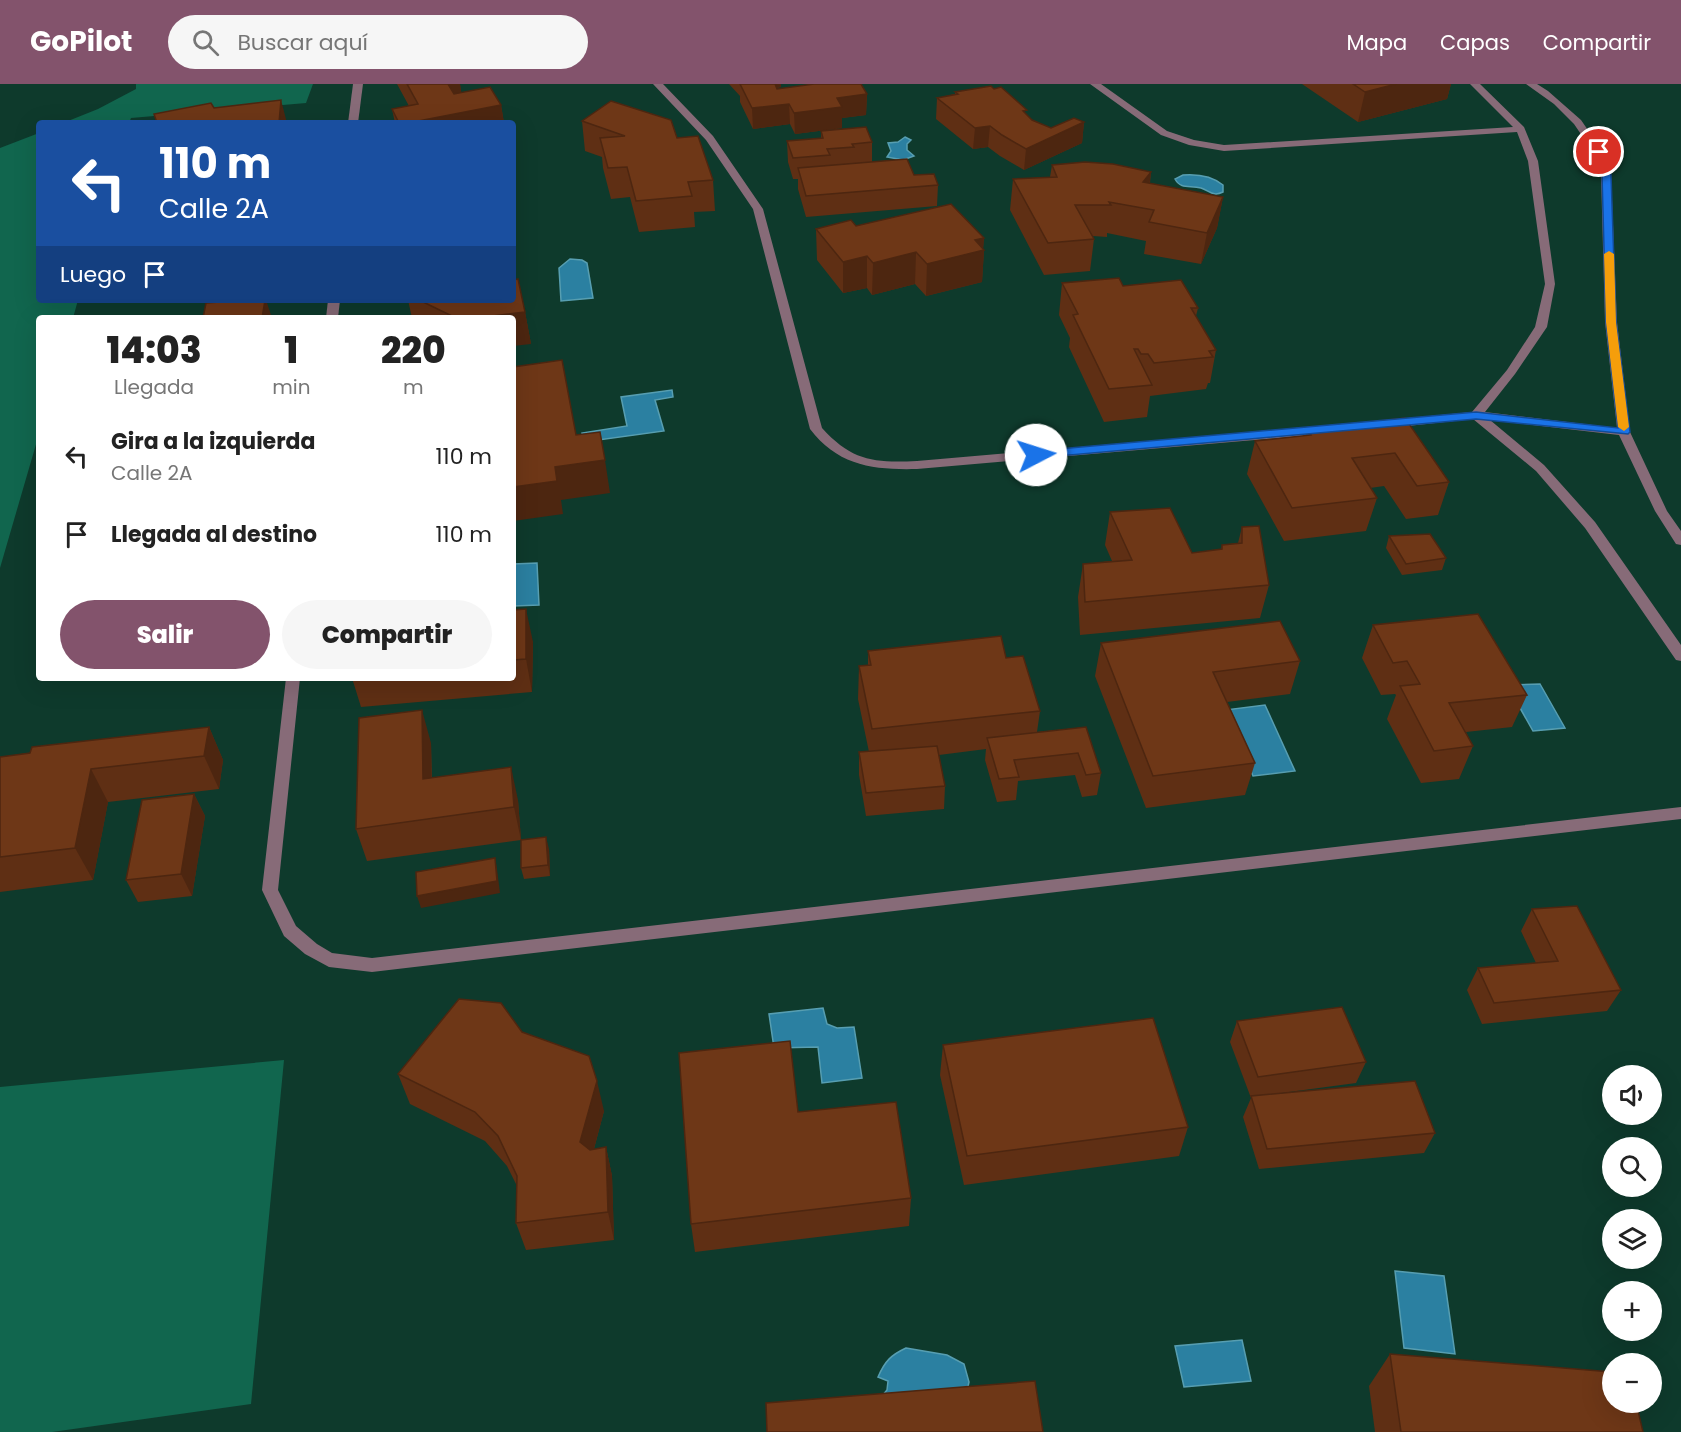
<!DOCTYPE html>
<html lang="es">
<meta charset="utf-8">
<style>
:root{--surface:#fff;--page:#f6f6f6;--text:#222;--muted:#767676;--accent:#83536c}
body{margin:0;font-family:Poppins,sans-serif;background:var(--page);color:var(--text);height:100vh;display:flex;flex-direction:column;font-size:22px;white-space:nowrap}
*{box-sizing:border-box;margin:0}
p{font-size:20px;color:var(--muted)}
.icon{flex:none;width:33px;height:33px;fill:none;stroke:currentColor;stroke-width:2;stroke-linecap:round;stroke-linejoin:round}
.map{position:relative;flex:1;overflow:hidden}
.sheet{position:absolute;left:36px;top:231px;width:480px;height:366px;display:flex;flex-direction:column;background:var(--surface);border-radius:6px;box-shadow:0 6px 24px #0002}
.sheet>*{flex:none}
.banner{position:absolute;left:36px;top:36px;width:480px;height:183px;border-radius:6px;box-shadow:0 6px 24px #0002;background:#1a4fa0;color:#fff;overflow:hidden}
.controls{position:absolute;left:1602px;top:981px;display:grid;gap:12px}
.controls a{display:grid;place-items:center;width:60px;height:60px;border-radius:50%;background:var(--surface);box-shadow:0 6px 24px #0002;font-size:30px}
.pin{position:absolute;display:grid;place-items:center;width:51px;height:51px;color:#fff;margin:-26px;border:3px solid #fff;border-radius:50%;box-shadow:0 2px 6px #0007}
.me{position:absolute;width:66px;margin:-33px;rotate:85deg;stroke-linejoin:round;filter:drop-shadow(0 0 4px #0008)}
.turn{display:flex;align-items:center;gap:21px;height:126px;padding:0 24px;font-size:27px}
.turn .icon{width:78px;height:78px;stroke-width:2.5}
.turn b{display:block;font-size:42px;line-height:51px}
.then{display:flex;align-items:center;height:57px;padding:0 24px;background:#0003;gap:12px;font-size:22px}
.eta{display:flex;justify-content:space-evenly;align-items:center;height:102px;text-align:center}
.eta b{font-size:36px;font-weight:800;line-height:42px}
.action{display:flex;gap:12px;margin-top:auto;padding:12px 24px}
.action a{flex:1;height:69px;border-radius:36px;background:var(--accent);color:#fff;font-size:24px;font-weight:800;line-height:69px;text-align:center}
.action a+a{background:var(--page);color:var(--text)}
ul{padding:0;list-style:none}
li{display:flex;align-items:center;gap:18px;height:78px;padding:0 24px}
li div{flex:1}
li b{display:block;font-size:22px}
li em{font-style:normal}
header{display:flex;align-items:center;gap:36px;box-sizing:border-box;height:84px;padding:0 30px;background:var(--accent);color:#fff}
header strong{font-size:28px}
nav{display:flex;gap:33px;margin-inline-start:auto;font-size:21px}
.search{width:420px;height:54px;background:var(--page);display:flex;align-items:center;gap:15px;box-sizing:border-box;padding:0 21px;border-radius:33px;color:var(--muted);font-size:22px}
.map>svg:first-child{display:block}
.green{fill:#11664e}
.water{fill:#2b80a1;stroke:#579eb1;stroke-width:1.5}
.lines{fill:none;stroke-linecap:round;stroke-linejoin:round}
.minor{fill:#876b78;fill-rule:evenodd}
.wall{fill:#5f2f14}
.shaded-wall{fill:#4d2610}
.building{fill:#6e3717;stroke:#4d2610;stroke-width:1.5}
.route{fill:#1a73e8;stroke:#114b97;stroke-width:1.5}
.slow{fill:#f59e0b}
</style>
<header>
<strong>GoPilot</strong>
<div class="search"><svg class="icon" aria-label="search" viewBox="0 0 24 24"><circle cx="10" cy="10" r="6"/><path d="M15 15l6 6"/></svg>Buscar aquí</div>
<nav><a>Mapa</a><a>Capas</a><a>Compartir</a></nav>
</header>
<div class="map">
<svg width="1681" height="1348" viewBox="0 0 1681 1348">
<rect width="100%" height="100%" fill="#0e3a2c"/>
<g class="green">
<path d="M136 0H313L306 19 131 34 129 39H63L98 25 136 5Z"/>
<path d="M39 49V216H78L73 234H39V350L0 484V64Z"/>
<path d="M284 976 251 1320 52 1348H0V1003Z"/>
</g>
<g class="water">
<path d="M905 53 911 56 907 60V66L914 72 903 76 887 73 891 67 888 59 898 58Z"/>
<path d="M1183 91C1196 90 1212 92 1223 101V108C1213 113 1210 107 1201 104 1190 101 1181 106 1175 95Z"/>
<path d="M570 175 582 176 587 179 593 214 561 217 559 184Z"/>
<path d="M672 306 673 313 655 316 664 347 584 358 582 349 627 342 621 313Z"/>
<path d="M537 479 539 521 514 522 513 480Z"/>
<path d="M1540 600 1565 644 1533 647 1507 601Z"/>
<path d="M1265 621 1295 687 1253 692 1225 626Z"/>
<path d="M823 924 827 940 837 944 854 943 862 994 822 999 818 963 774 964 769 930Z"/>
<path d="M1395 1187 1444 1192 1455 1270 1404 1264Z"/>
<path d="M1242 1256 1251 1297 1184 1303 1175 1262Z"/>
<path d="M906 1264 947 1271 964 1280 969 1298 966 1312H882L887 1306 888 1297 878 1293C885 1277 891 1271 906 1264Z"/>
</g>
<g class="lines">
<g class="minor">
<path d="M353 0H363L358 39H348Z"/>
<path d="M653 0H663L713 52 763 125 822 344C852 377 874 379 917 377L1326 342 1332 346 1326 350 917 385C874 386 838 382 810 345L753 125 706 56Z"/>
<path d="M1090 0H1101L1167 47 1194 56 1224 61 1513 43 1470 0H1480L1524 43 1538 77 1555 200 1547 243 1515 290 1485 328 1617 344 1605 238 1601 91 1589 62 1574 40 1554 20 1526 0H1537L1548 7 1581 36 1599 62 1611 91 1617 238 1630 348 1667 427 1681 447V461L1676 460 1655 427 1619 351 1490 336 1544 381 1595 438 1681 561V577L1676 576 1585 444 1536 387 1473 335 1389 344 1383 340 1389 336 1472 328 1507 286 1535 243 1545 200 1528 77 1517 48 1224 67 1189 61 1161 51Z"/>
<path d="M328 216H340L338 234H326Z"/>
<path d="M286 594H300L278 806 296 842 317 860 332 869 372 874 1681 723V735L372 888 329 883 305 870 284 852 262 806Z"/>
</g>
</g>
<g class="wall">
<path d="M397 0H460L461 9 501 21 504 39H395L392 25 409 22Z"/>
<path d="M729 0H781V3L777 4V5L867 10 866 31 842 34V44L795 50 790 40 753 45 740 18V12Z"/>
<path d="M1302 0H1451L1447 15 1358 38Z"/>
<path d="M955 8 1027 31 1032 36 1051 44 1084 38 1082 59 1024 86 1000 72 988 63 973 65 936 35 937 14 955 10Z"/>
<path d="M582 37 677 54 713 96 715 127 694 128 695 143 639 148 630 113 611 115 603 84 602 73 585 67Z"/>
<path d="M821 47 872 58V78L914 91 938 101 937 122 806 133 798 105V95H793L788 78 787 57 821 54Z"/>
<path d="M1052 81 1151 88 1150 99 1223 113 1217 144 1201 180 1144 170 1146 157 1107 149V153L1093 152 1094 155 1090 187 1044 191 1010 126 1013 95 1050 93Z"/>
<path d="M856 142 984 154 983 165 984 166 982 198 926 212 915 200 872 211 867 204 843 209 817 176 816 145Z"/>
<path d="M1062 199 1123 202 1198 224 1196 232 1216 266 1210 299H1208L1206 305 1150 312 1147 333 1104 338 1069 263 1070 254 1059 231Z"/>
<path d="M408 216H513L525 228 531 260 513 234H412Z"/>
<path d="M1405 334 1449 398 1438 431 1406 435 1384 402 1370 404 1377 414 1366 447 1284 457 1247 390 1255 357 1305 352 1307 345Z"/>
<path d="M1110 428 1192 469 1221 465 1222 461 1238 459 1242 443 1269 501 1260 534 1080 551 1078 513 1083 480 1112 477 1105 461Z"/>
<path d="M1389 452 1446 474 1442 486 1402 491 1386 464Z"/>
<path d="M513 526 533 558 532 608 361 623 352 594H513Z"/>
<path d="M1373 541 1527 611 1512 643 1466 648 1473 662 1459 695 1421 699 1387 635 1396 611 1395 610 1381 611 1362 574Z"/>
<path d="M1101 559 1300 577 1290 610 1227 618 1255 679 1245 711 1146 724 1095 592Z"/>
<path d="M868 567 1006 574 1040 627 1037 648 1086 643 1101 689 1097 711 1082 713 1075 691 1018 697 1016 716 997 718 985 676 986 665 939 671 945 702 944 725 866 732 859 691V668H869L858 615 859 582 868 581Z"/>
<path d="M209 643 223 676 219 705 108 718 93 796 0 808V673Z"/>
<path d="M431 659 432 694 518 716 521 756 367 777 356 745Z"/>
<path d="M194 710 205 732 192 812 138 818 126 796Z"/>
<path d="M549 765 550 792 524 795 521 784Z"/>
<path d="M1532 825 1621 906 1607 927 1482 940 1467 906 1478 884 1536 879 1521 847Z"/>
<path d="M1237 937 1366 978 1356 999 1274 1010 1435 1049 1424 1069 1259 1085 1243 1033 1251 1014 1230 958Z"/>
<path d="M522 948 604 1027 594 1065 606 1063 612 1092 614 1156 526 1166 516 1139 517 1102 507 1082 485 1057 410 1020 398 990Z"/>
<path d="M943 961 1188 1043 1179 1072 964 1101 940 991Z"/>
<path d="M798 1028 911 1114 909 1142 695 1168 691 1140Z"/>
<path d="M1390 1270 1643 1348H1375L1369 1302Z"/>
</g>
<g class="shaded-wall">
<path d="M444 0H460L463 18 448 21Z"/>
<path d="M745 0H781V3L745 10Z"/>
<path d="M1396 0H1451L1447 15 1358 38 1365 8Z"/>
<path d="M867 10 866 31 842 34V44L795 50 794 29 837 14Z"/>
<path d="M281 16 287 39H279Z"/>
<path d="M789 20 790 40 753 45 752 24Z"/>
<path d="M501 21 504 39H408Z"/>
<path d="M1084 38 1082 59 1024 86 1026 65Z"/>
<path d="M990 42 988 63 973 65 975 44Z"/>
<path d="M1151 88 1147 119 1143 98Z"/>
<path d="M1223 113 1217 144 1201 180 1207 149Z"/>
<path d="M984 154 983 166H984L982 198 926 212 927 180 975 156Z"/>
<path d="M916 168 915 200 872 211 873 179Z"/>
<path d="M867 172V204L843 209V178Z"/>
<path d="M265 216H266L272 234H262Z"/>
<path d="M525 228 531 260 513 262V234H477Z"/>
<path d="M605 376 610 409 561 416 563 430 513 437V403L555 383Z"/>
<path d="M526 525 533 558 532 608 526 575Z"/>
<path d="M422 626 431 659 432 728 423 695Z"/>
<path d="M209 643 223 676 219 705 204 672Z"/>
<path d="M511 683 518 716 521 756 514 723Z"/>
<path d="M91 685 108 718 93 796 75 764Z"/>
<path d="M194 710 205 732 192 812 181 790Z"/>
<path d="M546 753 549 765 550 792 548 781Z"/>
<path d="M495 774 497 785 500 809 421 824 417 812Z"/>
<path d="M597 997 604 1027 588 1087 580 1058Z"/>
<path d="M606 1063 612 1092 614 1156 608 1128Z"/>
</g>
<g class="building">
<path d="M407 0H448L454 10 490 3 501 21 408 39H399L392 25 418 20Z"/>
<path d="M740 0H775L777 5 814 0H861L867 10 837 14 842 23 794 29 789 20 752 24Z"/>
<path d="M1353 0H1396L1365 8Z"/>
<path d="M991 2 994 5 1001 3 1027 26 1023 27 1032 36 1051 44 1074 34 1084 38 1026 65 1002 51 990 42 975 44 937 14 958 10 955 8Z"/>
<path d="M281 16 279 39H157L154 30 211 19 214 24Z"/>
<path d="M611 17 671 36 677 54 698 52 713 96 688 98 692 112 636 117 627 83 608 84 600 54 625 52 582 37Z"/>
<path d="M866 43 872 58 852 60 854 63 827 65 830 71 793 74 787 57 823 54 821 47Z"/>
<path d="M907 75 914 91 934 90 938 101 806 112 798 84Z"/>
<path d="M1085 78 1113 80 1151 88 1143 98 1223 113 1207 149 1149 138 1154 126 1109 118 1111 121H1075L1094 155 1048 159 1013 95 1057 93 1052 81Z"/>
<path d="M951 120 984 154 975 156 984 166 927 180 916 168 873 179 867 172 843 178 816 145 851 136 856 142Z"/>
<path d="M1119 194 1123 202 1181 196 1198 224H1191L1216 266 1209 267 1213 273 1154 279 1148 270H1141L1138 265H1134L1152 301 1109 305 1073 231 1078 230 1062 199Z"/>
<path d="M518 195 525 228 477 234H456L419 216H513V196Z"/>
<path d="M246 216H265L262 234H203L206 219Z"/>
<path d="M562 276 576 351 600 348 605 376 555 383 557 397 513 403V283Z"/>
<path d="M1405 334 1449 398 1417 402 1395 369 1352 374 1377 414 1292 424 1255 357 1311 351 1307 345Z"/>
<path d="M1170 424 1192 469 1222 465V461L1242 459V443L1259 442 1269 501 1085 518 1083 480 1132 476 1110 428Z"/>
<path d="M1430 450 1446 474 1406 480 1389 452Z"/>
<path d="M526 525V575L513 576V526Z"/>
<path d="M1478 530 1527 611 1449 619 1473 662 1434 667 1400 602 1420 600 1407 577 1393 579 1373 541Z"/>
<path d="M1280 537 1300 577 1213 588 1255 679 1153 692 1101 559Z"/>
<path d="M1001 552 1006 574 1023 572 1040 627 872 645 859 582 871 581 868 567Z"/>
<path d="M422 626 423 695 511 683 514 723 356 745 359 634Z"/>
<path d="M209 643 204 672 91 685 75 764 0 773V673L30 669 32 663Z"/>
<path d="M1086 643 1101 689 1086 691 1078 669 1014 676 1019 693 999 695 987 654Z"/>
<path d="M937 662 945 702 866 709 859 668Z"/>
<path d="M194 710 181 790 126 796 142 716Z"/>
<path d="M546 753 548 781 521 784V756Z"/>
<path d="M495 774 497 797 417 812 416 788Z"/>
<path d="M1577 822 1621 906 1494 919 1478 884 1558 877 1532 825Z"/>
<path d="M459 915 501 919 522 948 589 972 597 997 580 1058 590 1066 606 1063 608 1128 516 1139 517 1092 498 1052 475 1028 398 990Z"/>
<path d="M1342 923 1366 978 1258 993 1237 937Z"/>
<path d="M1153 934 1188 1043 967 1072 943 961Z"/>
<path d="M790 957 798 1028 896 1018 911 1114 691 1140 679 969Z"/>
<path d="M1415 997 1435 1049 1267 1065 1251 1012Z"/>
<path d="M1390 1270 1612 1288V1318H1636L1643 1348H1401Z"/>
<path d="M1035 1297 1043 1348H767L766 1319Z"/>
</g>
<path class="route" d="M1596 66 1604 68 1611 91 1616 238 1630 348 1628 350 1476 335 1036 374 1030 371 1036 367 1476 328 1618 344 1606 238 1602 91Z"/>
<path class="slow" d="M1609 167 1614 170 1616 238 1629 343 1624 347 1618 343 1606 238 1604 170Z"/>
</svg>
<div class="controls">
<a><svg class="icon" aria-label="sound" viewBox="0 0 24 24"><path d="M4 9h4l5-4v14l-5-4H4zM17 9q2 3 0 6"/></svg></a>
<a><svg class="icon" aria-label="search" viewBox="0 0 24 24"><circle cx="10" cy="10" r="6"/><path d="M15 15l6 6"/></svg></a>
<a><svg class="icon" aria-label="layers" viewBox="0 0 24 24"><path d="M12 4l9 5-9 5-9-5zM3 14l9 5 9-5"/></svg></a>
<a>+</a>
<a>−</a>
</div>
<div class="pin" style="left:1599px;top:68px;background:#d93025"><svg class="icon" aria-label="arrive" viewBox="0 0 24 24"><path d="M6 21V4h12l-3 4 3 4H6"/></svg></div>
<svg class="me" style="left:1036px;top:371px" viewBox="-20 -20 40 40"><circle r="19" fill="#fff"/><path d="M0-13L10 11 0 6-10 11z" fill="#1a73e8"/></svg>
<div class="banner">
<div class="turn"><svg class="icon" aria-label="left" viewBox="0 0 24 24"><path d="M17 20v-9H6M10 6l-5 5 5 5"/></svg><div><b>110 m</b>Calle 2A</div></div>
<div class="then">Luego<svg class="icon" aria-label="arrive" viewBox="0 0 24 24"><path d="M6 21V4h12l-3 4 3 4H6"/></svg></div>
</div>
<section class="sheet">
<div class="eta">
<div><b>14:03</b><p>Llegada</p></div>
<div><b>1</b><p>min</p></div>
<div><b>220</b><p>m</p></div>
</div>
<ul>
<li><svg class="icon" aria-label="left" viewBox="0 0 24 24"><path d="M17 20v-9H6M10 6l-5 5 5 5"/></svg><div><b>Gira a la izquierda</b><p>Calle 2A</p></div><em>110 m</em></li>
<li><svg class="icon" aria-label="arrive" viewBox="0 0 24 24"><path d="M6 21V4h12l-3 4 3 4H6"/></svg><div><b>Llegada al destino</b></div><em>110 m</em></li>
</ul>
<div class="action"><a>Salir</a><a>Compartir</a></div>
</section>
</div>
